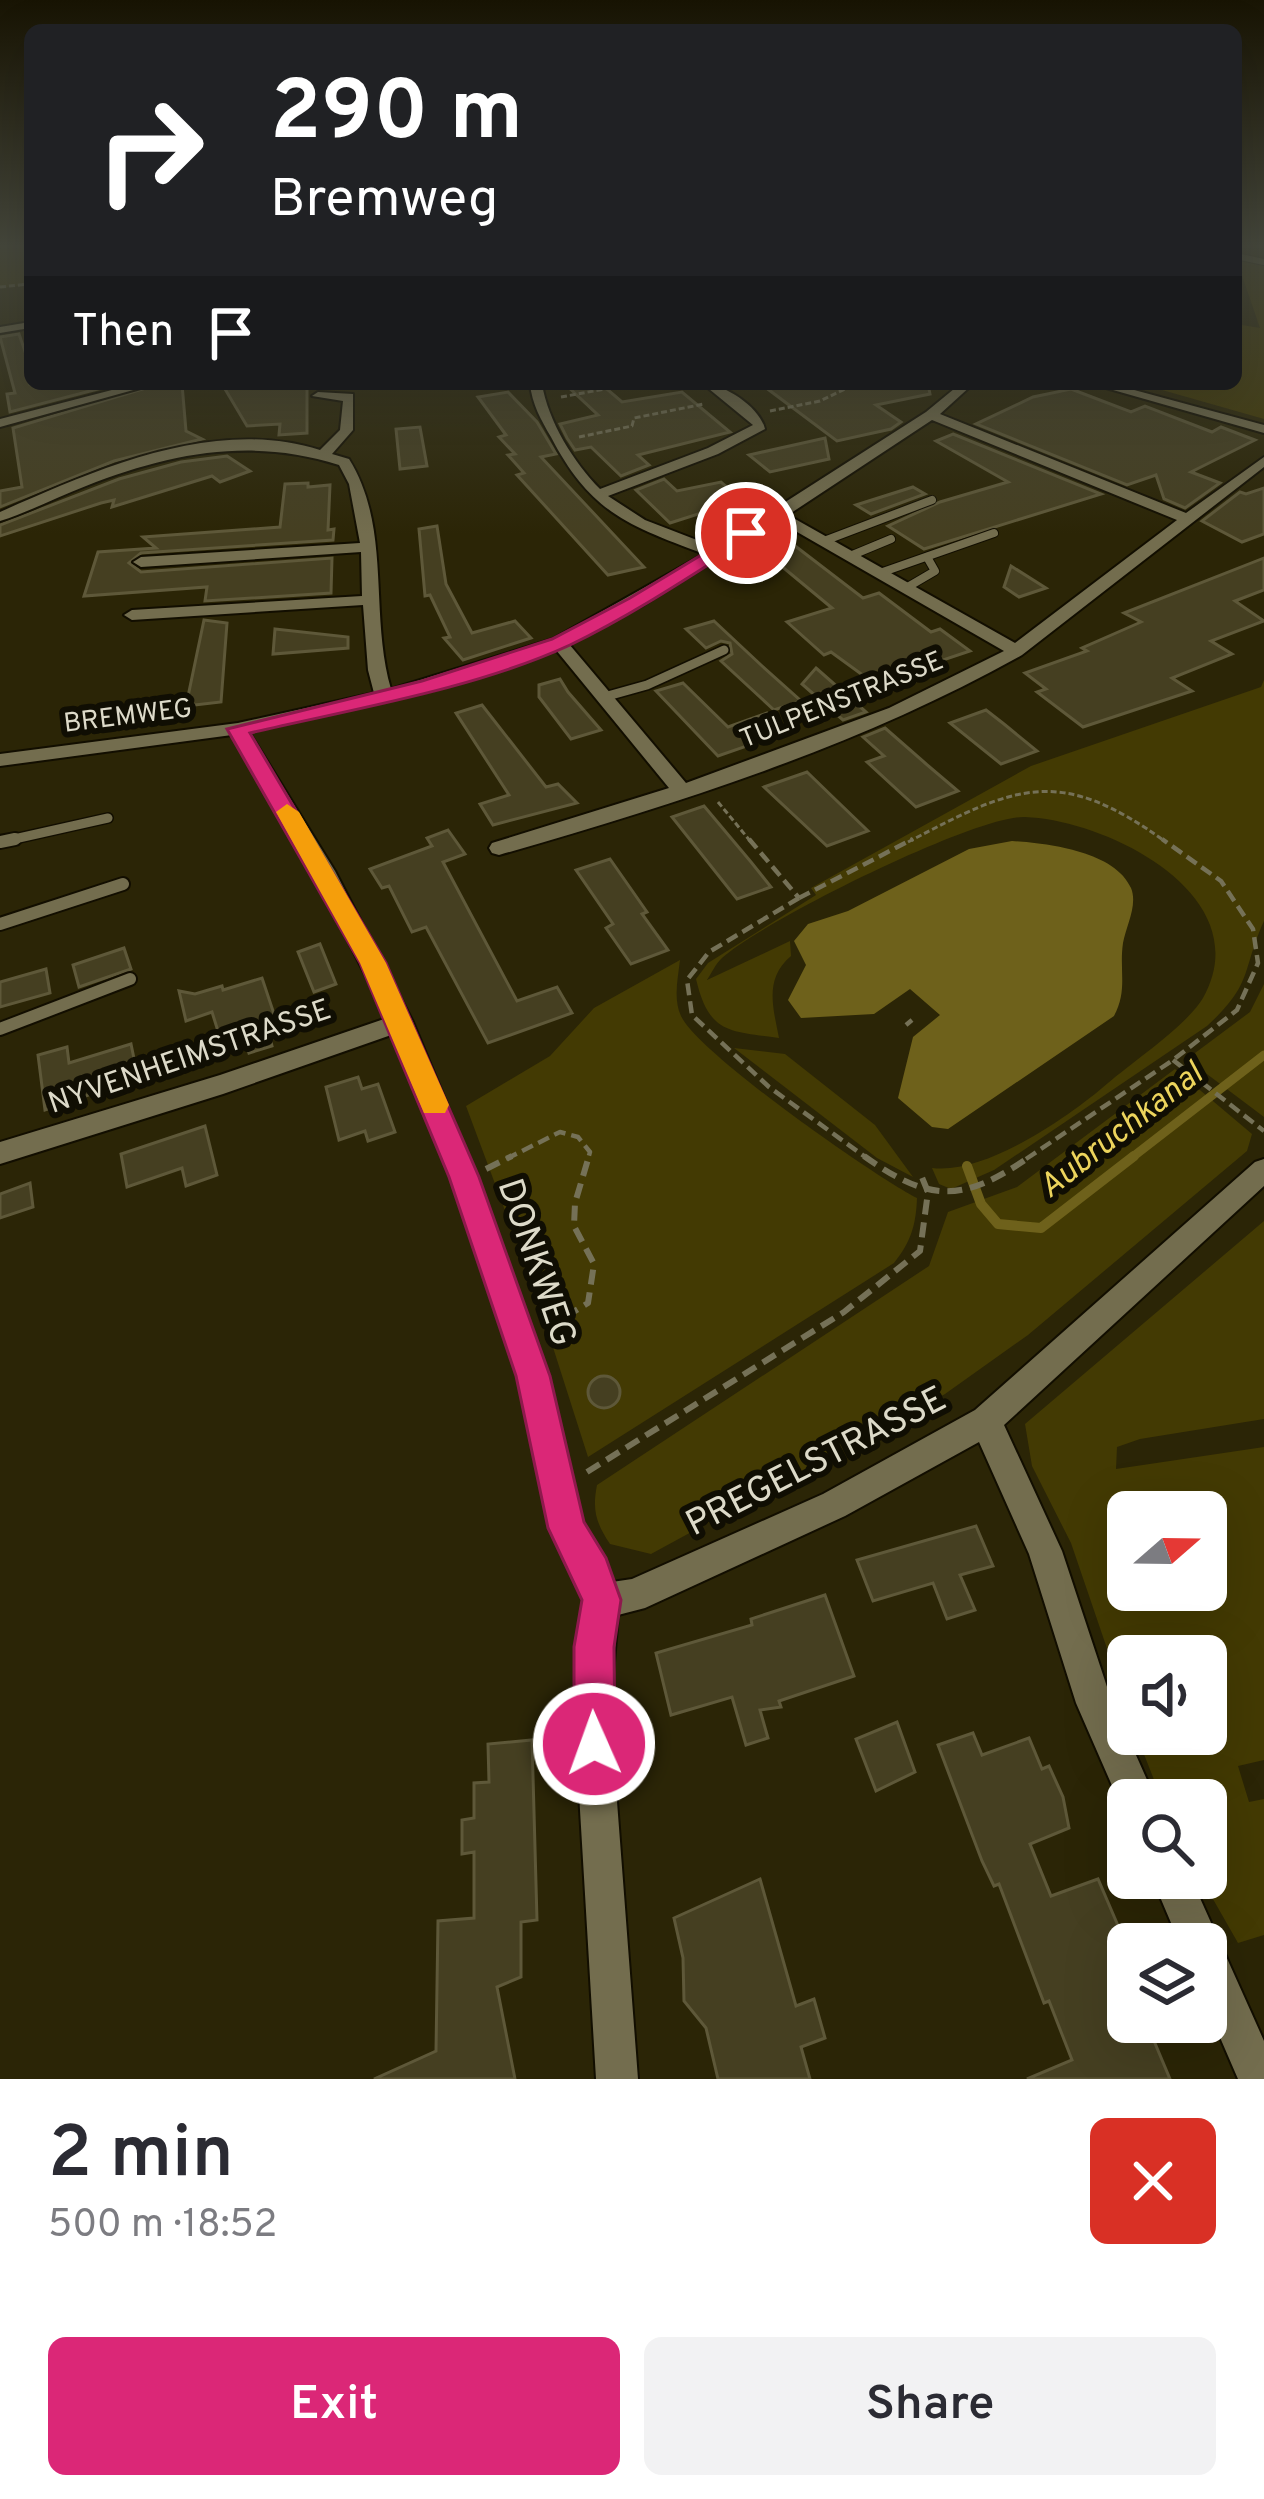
<!DOCTYPE html>
<meta charset="utf-8">
<style>
:root{--surface:#fff;--page:#f2f2f3;--text:#2b2b33;--muted:#7c7c81;--accent:#db2777}
body{margin:0;font-family:Overpass,sans-serif;background:var(--page);color:var(--text);height:100vh;display:flex;flex-direction:column;font-size:45px;white-space:nowrap}
*{box-sizing:border-box;margin:0}
p{font-size:39px;color:var(--muted)}
.icon{flex:none;width:66px;height:66px;fill:none;stroke:currentColor;stroke-width:2;stroke-linecap:round;stroke-linejoin:round}
.map{position:relative;height:2079px;overflow:hidden}
.sheet{display:flex;flex-direction:column;background:var(--surface);flex:1}
.sheet>*{flex:none}
.hud{position:absolute;left:24px;top:24px;width:1218px;height:366px;border-radius:18px;box-shadow:0 12px 48px #0002;background:#202124;color:#fff;overflow:hidden}
.needle{width:78px;rotate:70deg}
.tools{position:absolute;left:1107px;top:1491px;display:grid;gap:24px}
.tools a{display:grid;place-items:center;width:120px;height:120px;border-radius:18px;background:var(--surface);box-shadow:0 12px 48px #0002;font-size:60px}
.pin{position:absolute;display:grid;place-items:center;width:102px;height:102px;color:#fff;margin:-51px;border:6px solid #fff;border-radius:50%;box-shadow:0 3px 12px #0007}
.me{position:absolute;width:132px;margin:-66px;rotate:358deg;stroke-linejoin:round;filter:drop-shadow(0 0 9px #0008)}
.turn{display:flex;align-items:center;gap:42px;height:252px;padding:0 48px;font-size:54px}
.turn .icon{width:156px;height:156px;stroke-width:2.5}
.turn b{display:block;font-size:84px;line-height:102px}
.then{display:flex;align-items:center;height:114px;padding:0 48px;background:#0003;gap:24px;font-size:45px}
.round{display:grid;place-items:center;flex:none;width:126px;height:126px;border-radius:18px;background:var(--page)}
.overview{display:flex;align-items:center;justify-content:space-between;height:204px;padding:0 48px}
h1{font-size:72px;font-weight:600;line-height:90px}
.button{display:flex;gap:24px;margin-top:auto;padding:24px 48px}
.button a{flex:1;height:138px;border-radius:18px;background:var(--accent);color:#fff;font-size:48px;font-weight:600;line-height:138px;text-align:center}
.button a+a{background:var(--page);color:var(--text)}
.map>svg:first-child{display:block}
.green{fill:#433a03;fill-rule:evenodd}
.water{fill:#6e611b}
.lines{fill:none;stroke-linecap:round;stroke-linejoin:round}
.stream-far1{stroke:#6e611b;stroke-width:9}
.stream{stroke:#6e611b;stroke-width:10}
.building{fill:#453f21;stroke:#5e5839;stroke-width:3}
.lane-far3-casing{stroke:#120e00;stroke-width:8}
.lane-far2-casing{stroke:#120e00;stroke-width:10}
.lane-far1-casing{stroke:#120e00;stroke-width:12}
.lane-casing{stroke:#120e00;stroke-width:16}
.street-casing{stroke:#120e00;stroke-width:4}
.path-far2{stroke:#757157;stroke-width:3;stroke-dasharray:6 3;stroke-linecap:butt}
.path-far1{stroke:#757157;stroke-width:4.5;stroke-dasharray:12 6;stroke-linecap:butt}
.path{stroke:#757157;stroke-width:6;stroke-dasharray:15 8;stroke-linecap:butt}
.lane-far3{stroke:#736d4e;stroke-width:6}
.lane-far2{stroke:#736d4e;stroke-width:8}
.lane-far1{stroke:#736d4e;stroke-width:9}
.lane{stroke:#736d4e;stroke-width:12}
.street{fill:#736d4e;fill-rule:evenodd}
.route{fill:#db2777;stroke:#8e194d;stroke-width:3}
.slow{fill:#f59e0b}
.labels{text-anchor:middle;dominant-baseline:central;stroke-width:12;stroke-linejoin:round;paint-order:stroke}
.far-street-label{font-size:27px;fill:#dddac9;stroke:#100e03}
.street-label{font-size:30px;fill:#dddac9;stroke:#100e03}
.water-label{font-size:33px;font-style:italic;fill:#ecd45c;stroke:#100e03}
.near-street-label{font-size:36px;fill:#dddac9;stroke:#100e03}
</style>
<div class="map">
<svg width="1264" height="2079" viewBox="0 0 1264 2079">
<rect width="100%" height="100%" fill="#2b2506"/>
<g class="green">
<path d="M0 243H30V285L0 288Z"/>
<path d="M1236 258 1264 263V419L1141 384H1236V324L1260 328Z"/>
<path d="M1264 680V921C1241 972 1254 983 1207 1026L994 1170 951 1189 939 1184 932 1168C985 1175 1069 1117 1108 1083 1134 1061 1187 1025 1203 998 1260 896 1108 820 1025 817 976 815 761 922 722 958 716 963 711 974 707 980L790 941 791 956C764 979 773 1007 779 1038 729 1031 709 1034 696 979L708 963 816 895 811 888 1031 766 1261 687Z"/>
<path d="M680 960C678 978 673 999 681 1016 698 1053 875 1177 917 1198 916 1225 911 1242 894 1263L588 1457 535 1291 466 1106 550 1056 594 1008Z"/>
<path d="M1264 984V1117L1187 1059 1250 1012Z"/>
<path d="M734 1048 785 1054 875 1125 913 1177 877 1158Z"/>
<path d="M1175 1069 1252 1134 1247 1151 1028 1335 945 1394 651 1554 610 1544C596 1523 592 1510 597 1485L929 1266 948 1212 1017 1187Z"/>
<path d="M1264 1221V1419L1140 1439 1117 1447 1116 1469 1264 1447V1760L1238 1766 1249 1802 1264 1799V1935L1238 1943 1201 1878H1206V1800H1162L1136 1734H1206V1656H1128V1710L1071 1543 1032 1466 1025 1424ZM1128 1512H1206V1590H1128Z"/>
</g>
<path class="water" d="M1012 841C1046 843 1115 851 1131 888 1138 905 1126 926 1123 943 1119 971 1128 990 1114 1016L948 1129 932 1127 898 1098 913 1037 940 1015 910 989 874 1014 801 1018 788 1000 806 965 794 941 808 924 848 911 969 849Z"/>
<g class="lines">
<path class="stream-far1" d="M1130 1159 1264 1055"/>
<path class="stream" d="M967 1166 981 1204 998 1224 1041 1228 1134 1156"/>
</g>
<g class="building">
<path d="M19 334 30 366V384H117L10 412 7 394 15 393 0 337Z"/>
<path d="M159 384H182L186 431 202 439 114 461 0 507V491L22 487 13 428Z"/>
<path d="M222 384H307V433L279 435 280 424 247 426Z"/>
<path d="M565 384H601L622 402 682 392 730 432 638 455 649 465 621 476 591 447 575 450 567 438 560 424 598 415Z"/>
<path d="M761 384H928L930 394 876 405 901 422 891 429 837 441Z"/>
<path d="M1071 389 1131 412 1145 406 1212 432 1221 427 1255 440 1191 472 1220 483 1185 508 1164 499 1156 475 1127 485 976 424 1033 397Z"/>
<path d="M508 392 537 422 556 454 541 457 644 567 608 575 517 475 524 473 508 455 515 454 499 437 506 435 478 397Z"/>
<path d="M420 427 427 466 400 469 396 429Z"/>
<path d="M953 434 1101 494 924 549 888 526 940 502 1008 482 936 441Z"/>
<path d="M825 438 829 459 770 472 749 455Z"/>
<path d="M227 456 250 471 220 482 212 476 112 507 114 500 101 503 0 536V525L119 479 181 462Z"/>
<path d="M664 479 677 491 721 482 742 500 670 523 636 490Z"/>
<path d="M308 483V487L330 485 328 530 334 529 333 540 141 553 129 563 141 572 332 558 331 593 205 601 207 587 84 596 98 552 156 548 143 537 280 527 285 484Z"/>
<path d="M913 487 925 494 871 514 856 505Z"/>
<path d="M1264 488V534L1242 542 1202 521 1240 492 1246 494Z"/>
<path d="M437 526 446 584 472 633 515 621 531 638 463 660 444 638 450 637 430 595 425 596 419 529Z"/>
<path d="M790 542 863 598 879 593 931 632 940 629 970 651 904 673 914 682 886 692 831 652 824 655 787 622 832 608 762 550Z"/>
<path d="M1264 558V590L1235 601 1264 621 1211 641 1232 654 1172 678 1192 691 1083 727 1037 692 1046 689 1025 673 1087 651 1082 648 1141 622 1124 613Z"/>
<path d="M1011 566 1046 588 1019 597 1004 587Z"/>
<path d="M204 620 227 623 221 702 186 706Z"/>
<path d="M714 621 761 665 801 701 774 710 721 661 732 654 730 643 721 641 706 648 686 629Z"/>
<path d="M275 629 348 637V648L273 654Z"/>
<path d="M816 668 866 712 843 720 802 684Z"/>
<path d="M560 679 568 692 601 730 571 739 539 697V685Z"/>
<path d="M683 683 728 727 767 713 787 732 718 756 656 691Z"/>
<path d="M482 705 546 787 558 784 577 803 493 825 480 804 509 795 456 713Z"/>
<path d="M986 710 1004 724 1037 751 1001 764 950 723Z"/>
<path d="M885 728 925 763 958 791 916 807 867 762 884 756 863 737Z"/>
<path d="M807 772 838 802 868 831 827 846 764 787Z"/>
<path d="M704 806 751 862 771 887 737 899 672 817Z"/>
<path d="M448 830 465 854 443 862 517 1001 557 987 572 1013 488 1043 426 927 412 932 389 886 382 888 370 869 432 846 427 838Z"/>
<path d="M610 859 647 912 642 914 668 950 631 964 606 928 613 924 576 870Z"/>
<path d="M320 944 336 984 314 992 298 952Z"/>
<path d="M124 948 131 969 79 987 73 965Z"/>
<path d="M46 969 50 993 0 1007V982Z"/>
<path d="M262 978 274 1014 322 999 328 1019 270 1038 272 1046 249 1053 244 1036 222 1044 212 1012 186 1021 179 991 195 994 222 986 223 990Z"/>
<path d="M131 1044 138 1078 45 1110 38 1055 67 1047 69 1063Z"/>
<path d="M358 1077 362 1089 378 1084 395 1132 368 1141 365 1131 339 1140 326 1087Z"/>
<path d="M205 1126 217 1175 186 1186 182 1168 127 1187 121 1154Z"/>
<path d="M30 1183 33 1207 0 1218V1194Z"/>
<circle cx="604" cy="1392" r="16"/>
<path d="M976 1526 993 1566 960 1575 975 1610 947 1619 933 1583 873 1601 857 1560Z"/>
<path d="M825 1595 854 1676 779 1701 781 1707 760 1710 768 1738 746 1745 732 1697 671 1715 656 1653 752 1625 751 1619Z"/>
<path d="M897 1722 915 1772 876 1791 856 1739Z"/>
<path d="M973 1733 982 1755 1029 1738 1042 1769 1049 1766 1063 1797 1069 1828 1030 1844 1051 1896 1098 1879 1128 1949V2037L1149 2029 1170 2079H1027L1072 2060 1049 2001 1044 2003 999 1884 994 1886 982 1861 938 1745Z"/>
<path d="M532 1740 537 1920 521 1922V1977L497 1987 515 2079H374L436 2051 438 1921 474 1918V1852L462 1854V1820L474 1818V1783L489 1782 488 1744Z"/>
<path d="M760 1879 796 2006 814 1999 825 2038 801 2047 810 2079H718L706 2028 684 2001 683 1958 674 1918Z"/>
</g>
<g class="lines">
<g class="lane-far3-casing">
<path id="lane-far3" d="M1236 256 1264 262"/>
</g>
<g class="lane-far2-casing">
<g id="lane-far2">
<path d="M824 541 932 500"/>
<path d="M850 556 891 539"/>
<path d="M880 573 994 533"/>
<path d="M906 588 935 571 927 557"/>
</g>
</g>
<g class="lane-far1-casing">
<g id="lane-far1">
<path d="M604 697 647 685 724 650"/>
<path d="M1 842 108 818"/>
</g>
</g>
<g class="lane-casing">
<g id="lane">
<path d="M0 842 15 839"/>
<path d="M0 924 123 884"/>
<path d="M0 1029 130 979"/>
</g>
</g>
<g class="street-casing">
<g id="street">
<path d="M30 322V328L0 333V327Z"/>
<path d="M135 384H155L0 427V419Z"/>
<path d="M530 384H542C548 421 574 463 600 489L708 448 753 425 703 384C726 384 760 408 765 429L718 454 608 496 645 520 715 547 926 412 960 384H973L940 414 1186 513 1264 457V467L1022 655C860 746 677 804 499 855L492 853 489 848 492 843 669 788 556 650 434 690 249 732 335 871 413 1022 477 1177 548 1375 582 1523 612 1582 632 1579 823 1494 975 1410 1255 1162 1264 1159V1186L1004 1425 1062 1551 1111 1699 1156 1800H1128V1815L1124 1813 1076 1703 1029 1554 979 1442 845 1516 645 1608 618 1615 610 1709 638 2079H596L574 1709 585 1600 551 1528 518 1375 451 1177 394 1034 223 1094 0 1164V1142L220 1075 387 1018 313 871 232 735 0 766V754L238 723 374 693 368 670 363 605 132 620 124 615 132 610 362 596 361 552 141 567 133 562 141 557 360 543 349 484 339 465C252 437 170 453 86 486 57 497 29 512 0 521V512C95 470 214 416 320 450L340 430 343 401 312 396 318 392 353 394V430L332 454 349 459C392 528 369 613 391 689L553 639 704 554C627 525 590 512 551 437 541 420 532 404 530 384ZM932 420 1177 520 1015 643 788 515ZM778 521 1004 651 889 708 686 783 569 644 643 605Z"/>
<path d="M1092 384H1112L1264 425V433Z"/>
<path d="M1152 1878H1191L1264 2041V2079H1238L1206 2005V1944H1180Z"/>
</g>
</g>
<g class="path-far2">
<path d="M0 287 30 284"/>
<path d="M561 397 632 384"/>
<path d="M770 411 820 401 847 388"/>
<path d="M579 437 632 426 634 418 704 404"/>
<path d="M718 802 751 842"/>
<path d="M908 842C1017 785 1059 765 1166 842"/>
</g>
<g class="path-far1">
<path d="M749 839 799 898"/>
<path d="M799 898 709 952 687 980 692 1015 769 1087 868 1159"/>
<path d="M799 898 913 839"/>
<path d="M906 1025 912 1020"/>
<path d="M1173 1060 1264 1131"/>
<path d="M506 1159 560 1132 578 1137 590 1152 588 1159"/>
<path d="M1026 1159 1173 1060 1237 1010 1258 963 1253 929 1221 881 1162 839"/>
</g>
<g class="path">
<path d="M864 1156C931 1204 964 1202 1031 1156"/>
<path d="M486 1169 512 1156"/>
<path d="M545 1329 588 1303 594 1264 574 1226 575 1203 589 1156"/>
<path d="M587 1472 844 1312 920 1251 928 1192 921 1175"/>
</g>
<use href="#lane-far3" class="lane-far3"/>
<use href="#lane-far2" class="lane-far2"/>
<use href="#lane-far1" class="lane-far1"/>
<use href="#lane" class="lane"/>
<use href="#street" class="street"/>
</g>
<linearGradient id="sky" x2="0" y2="1"><stop stop-color="#181403"/><stop offset="0.46" stop-color="#44463b"/><stop offset="1" stop-color="#44463b" stop-opacity="0"/></linearGradient>
<rect width="1264" height="534" fill="url(#sky)"/>
<path class="route" d="M746 528 752 530V537C692 575 634 614 570 645 475 689 352 709 250 733L386 963 479 1177 550 1376 584 1522 606 1558 621 1600 614 1647 615 1744 609 1759 594 1765 580 1759 574 1744V1647L582 1600 548 1528 516 1376 449 1177 360 963 227 729 422 681 552 639 630 598Z"/>
<path class="slow" d="M287 804 299 812 386 963 449 1105 445 1113H424L360 963 276 812Z"/>
<g class="labels">
<g class="far-street-label">
<text transform="translate(842 701) rotate(-22)">TULPENSTRASSE</text>
<text transform="translate(128 717) rotate(-7)">BREMWEG</text>
</g>
<g class="street-label">
<text transform="translate(190 1058) rotate(-19)">NYVENHEIMSTRASSE</text>
</g>
<g class="water-label">
<text transform="translate(1122 1132) rotate(-38)">Aubruchkanal</text>
</g>
<g class="near-street-label">
<text transform="translate(535 1263) rotate(71)">DONKWEG</text>
<text transform="translate(817 1463) rotate(-27)">PREGELSTRASSE</text>
</g>
</g>
</svg>
<div class="tools">
<a><svg class="needle" viewBox="-14 -14 28 28"><path d="M0-13l5 13h-10z" fill="#e53935"/><path d="M0 13l5-13h-10z" fill="#7c7c81"/></svg></a>
<a><svg class="icon" aria-label="sound" viewBox="0 0 24 24"><path d="M4 9h4l5-4v14l-5-4H4zM17 9q2 3 0 6"/></svg></a>
<a><svg class="icon" aria-label="search" viewBox="0 0 24 24"><circle cx="10" cy="10" r="6"/><path d="M15 15l6 6"/></svg></a>
<a><svg class="icon" aria-label="layers" viewBox="0 0 24 24"><path d="M12 4l9 5-9 5-9-5zM3 14l9 5 9-5"/></svg></a>
</div>
<div class="pin" style="left:746px;top:533px;background:#d93025"><svg class="icon" aria-label="arrive" viewBox="0 0 24 24"><path d="M6 21V4h12l-3 4 3 4H6"/></svg></div>
<svg class="me" style="left:594px;top:1744px" viewBox="-20 -20 40 40"><circle r="17" fill="#db2777" stroke="#fff" stroke-width="3"/><path d="M0-11L8 9 0 5-8 9z" fill="#fff"/></svg>
<div class="hud">
<div class="turn"><svg class="icon" aria-label="right" viewBox="0 0 24 24"><path d="M7 20v-9h11M14 6l5 5-5 5"/></svg><div><b>290 m</b>Bremweg</div></div>
<div class="then">Then<svg class="icon" aria-label="arrive" viewBox="0 0 24 24"><path d="M6 21V4h12l-3 4 3 4H6"/></svg></div>
</div>
</div>
<section class="sheet">
<div class="overview"><div><h1>2 min</h1><p>500 m · 18:52</p></div><a class="round" style="background:#d93025;color:#fff"><svg class="icon" aria-label="close" viewBox="0 0 24 24"><path d="M6 6l12 12M18 6L6 18"/></svg></a></div>
<div class="button"><a>Exit</a><a>Share</a></div>
</section>
